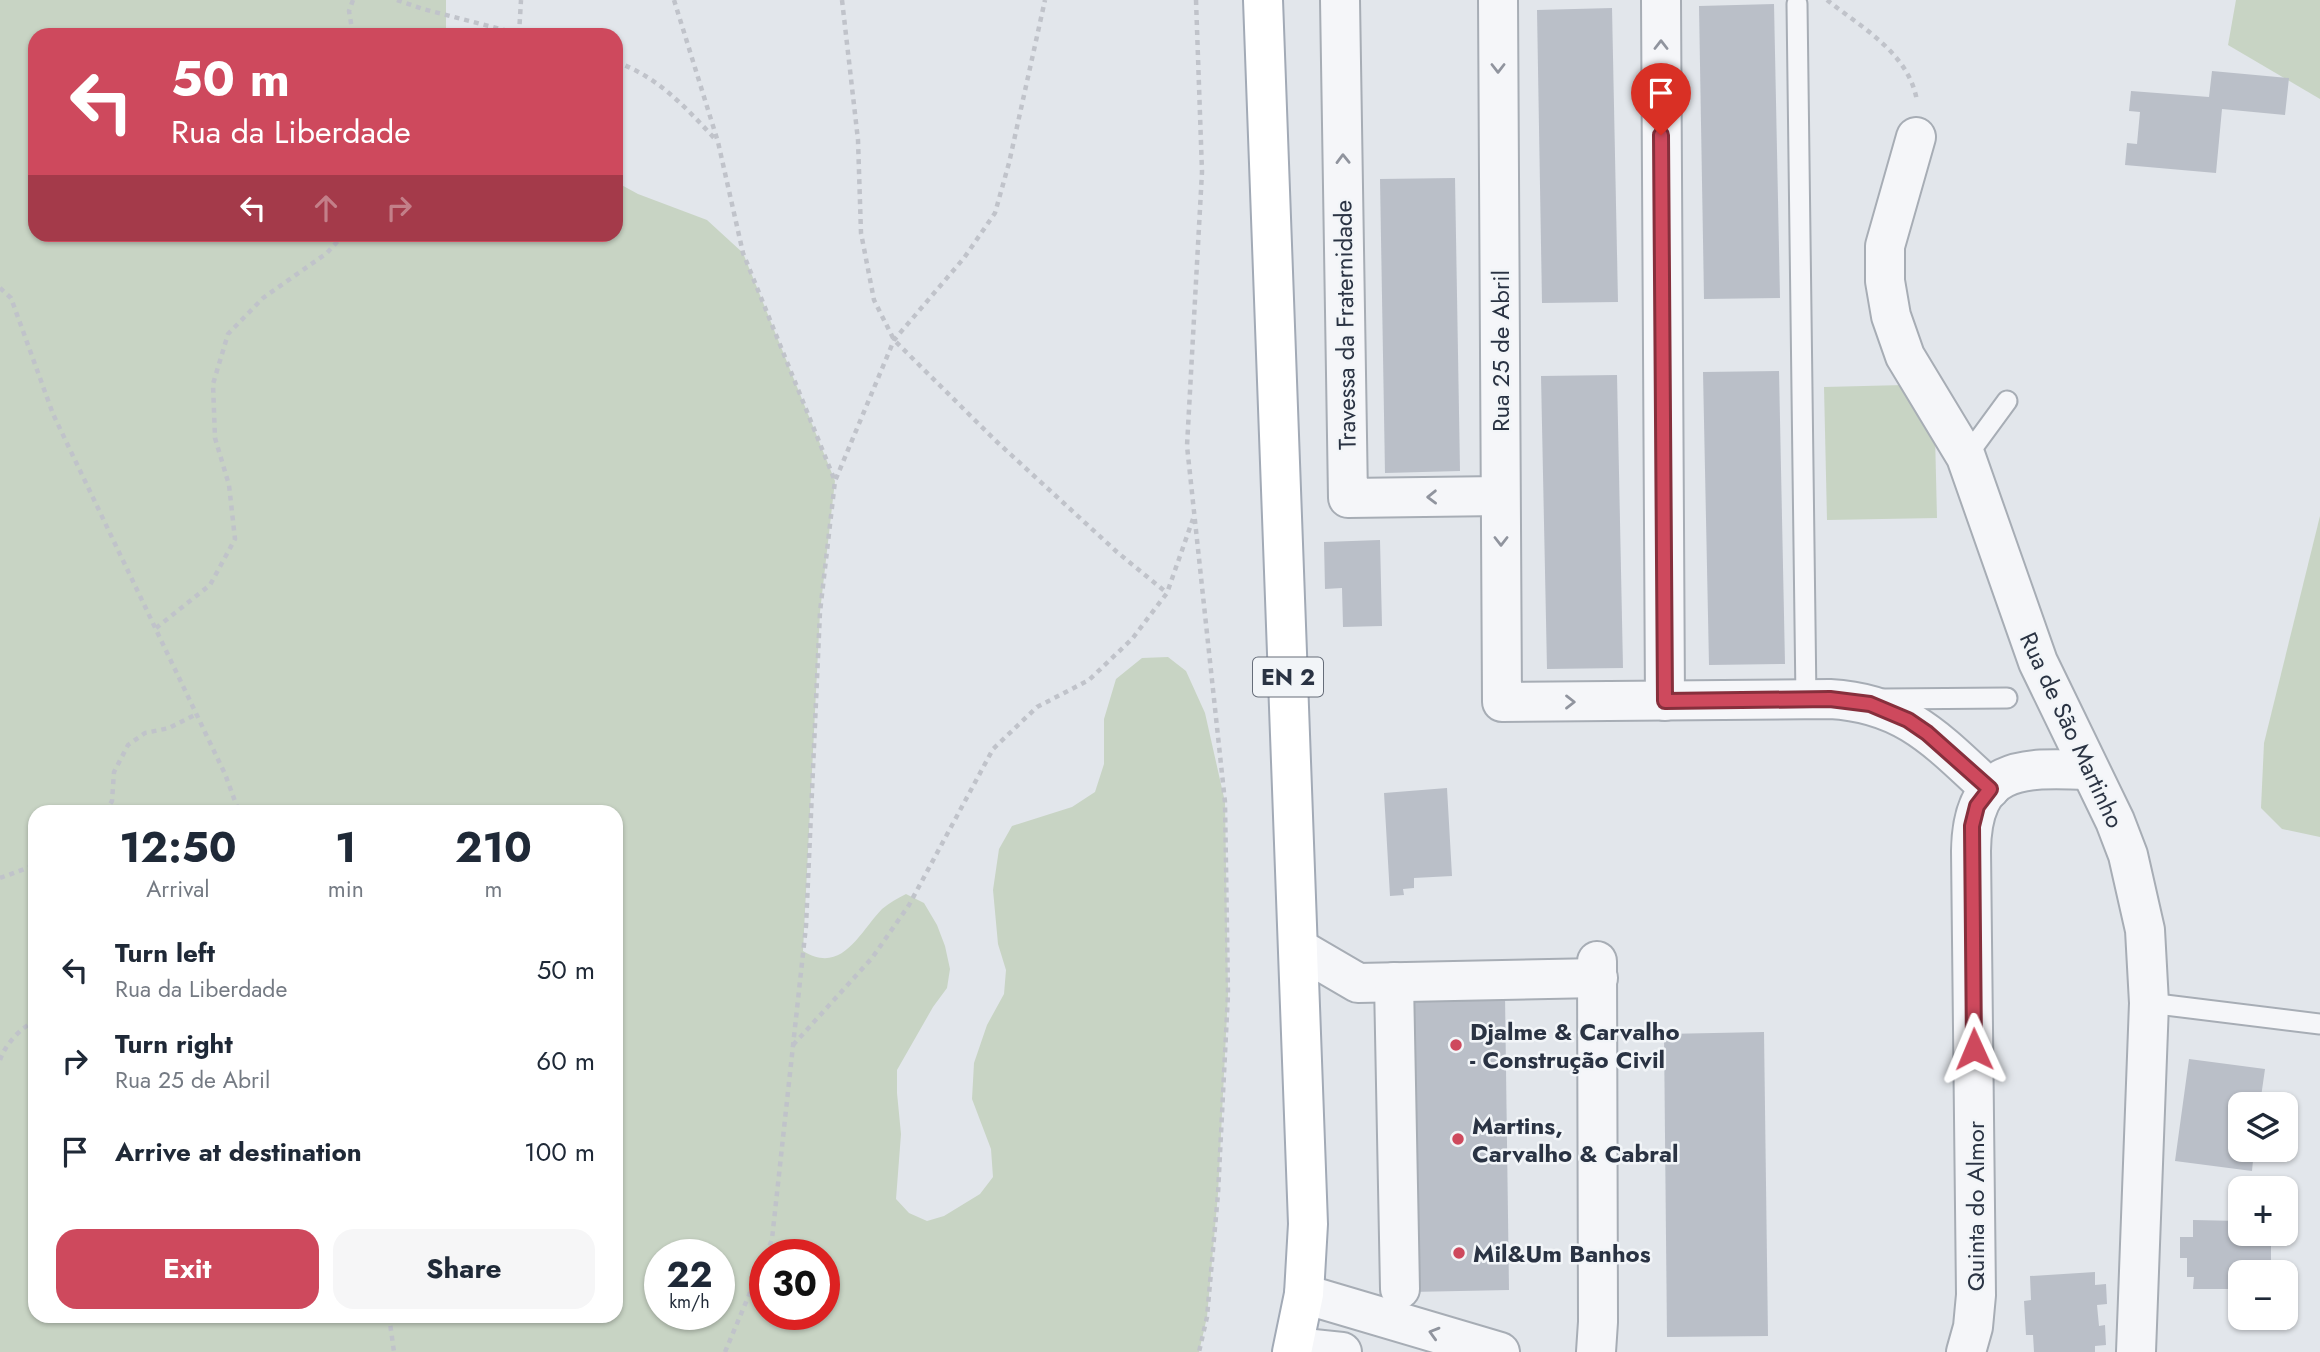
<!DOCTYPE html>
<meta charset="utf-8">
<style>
:root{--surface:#fff;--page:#f6f6f7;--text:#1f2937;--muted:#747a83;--accent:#ce495d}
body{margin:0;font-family:Jost,sans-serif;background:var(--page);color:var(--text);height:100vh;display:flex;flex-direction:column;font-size:26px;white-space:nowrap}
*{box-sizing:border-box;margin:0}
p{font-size:23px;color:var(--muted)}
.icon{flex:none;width:38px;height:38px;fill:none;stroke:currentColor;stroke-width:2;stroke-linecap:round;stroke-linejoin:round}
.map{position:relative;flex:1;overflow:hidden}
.panel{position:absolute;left:28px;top:805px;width:595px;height:518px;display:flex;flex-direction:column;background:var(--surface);border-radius:21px;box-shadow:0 2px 5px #0004}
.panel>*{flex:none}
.top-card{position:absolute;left:28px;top:28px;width:595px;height:214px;border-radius:21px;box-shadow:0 2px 5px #0004;background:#ce495d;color:#fff;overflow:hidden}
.tools{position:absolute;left:2228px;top:1092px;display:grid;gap:14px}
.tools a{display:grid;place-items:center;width:70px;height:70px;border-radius:14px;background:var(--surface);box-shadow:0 2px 5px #0004;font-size:35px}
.speed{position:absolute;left:644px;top:1239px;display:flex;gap:14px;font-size:35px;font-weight:700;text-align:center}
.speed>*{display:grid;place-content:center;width:91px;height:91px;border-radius:50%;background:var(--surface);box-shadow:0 2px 5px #0004;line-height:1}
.speed small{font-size:18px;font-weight:400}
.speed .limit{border:10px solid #d22;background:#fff;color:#111}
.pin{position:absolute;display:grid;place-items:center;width:60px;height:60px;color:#fff;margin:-72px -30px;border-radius:50% 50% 50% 0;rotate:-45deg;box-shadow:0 0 7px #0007}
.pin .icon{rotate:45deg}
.me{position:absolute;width:77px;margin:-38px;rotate:359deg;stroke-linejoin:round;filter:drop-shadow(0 0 5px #0008)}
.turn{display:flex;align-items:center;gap:24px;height:147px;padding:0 28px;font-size:32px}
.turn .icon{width:91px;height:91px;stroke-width:2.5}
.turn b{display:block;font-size:49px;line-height:60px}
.lanes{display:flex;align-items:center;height:66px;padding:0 28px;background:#0003;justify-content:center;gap:35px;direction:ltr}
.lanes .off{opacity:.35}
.eta{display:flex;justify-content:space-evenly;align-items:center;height:119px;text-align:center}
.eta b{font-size:42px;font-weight:700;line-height:49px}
.button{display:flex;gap:14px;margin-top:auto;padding:14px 28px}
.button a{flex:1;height:80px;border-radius:21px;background:var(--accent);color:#fff;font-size:28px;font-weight:700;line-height:80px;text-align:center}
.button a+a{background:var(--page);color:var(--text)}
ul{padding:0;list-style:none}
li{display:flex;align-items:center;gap:21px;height:91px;padding:0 28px}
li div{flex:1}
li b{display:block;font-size:26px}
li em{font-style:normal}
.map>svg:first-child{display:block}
.green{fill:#c8d4c4;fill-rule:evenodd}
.building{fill:#babfc8}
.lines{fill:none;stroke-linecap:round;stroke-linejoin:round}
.service-casing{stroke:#a7adb5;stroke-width:23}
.minor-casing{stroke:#a7adb5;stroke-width:42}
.primary-casing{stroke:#a2aab6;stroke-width:42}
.path{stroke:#c0c3ca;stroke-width:4.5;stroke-dasharray:5 5;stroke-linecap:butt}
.service{stroke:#f5f6f9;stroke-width:19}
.minor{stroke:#f5f6f9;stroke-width:38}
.primary{stroke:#fff;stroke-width:38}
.oneway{stroke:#90949e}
.route-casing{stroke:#862f3c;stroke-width:18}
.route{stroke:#ce495d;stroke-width:12}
.poi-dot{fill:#ce495d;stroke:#f2f5f8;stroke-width:2.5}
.labels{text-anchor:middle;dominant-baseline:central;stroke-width:5;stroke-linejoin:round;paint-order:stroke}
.shield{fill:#f2f5f8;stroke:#666d79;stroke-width:2}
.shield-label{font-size:23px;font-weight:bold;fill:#2a3343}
.street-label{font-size:24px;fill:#2a3343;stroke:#f2f5f8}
.poi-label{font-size:24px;font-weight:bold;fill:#2a3343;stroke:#f2f5f8;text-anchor:start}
</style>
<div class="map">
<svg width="2320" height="1352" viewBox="0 0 2320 1352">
<rect width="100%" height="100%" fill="#e2e6eb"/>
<g class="green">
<path d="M0 0H446V35H35V234H616V182L638 194 707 220 743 253 835 481 820 612 803 951C842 975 859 933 882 909 889 903 898 898 906 894L924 903 937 925 945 946 950 969 947 988 933 1007 897 1070V1093L901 1134 896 1199 909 1213 927 1221 944 1216 980 1194 993 1177 991 1149 972 1099 974 1063 987 1025 1004 994 1006 970 998 944 993 890 999 849 1012 826 1072 807 1095 792 1104 764V719L1116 679 1142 658 1168 657 1186 671 1205 713 1225 802 1228 994 1218 1194 1207 1317 1199 1352H0ZM35 812H616V1316H35ZM660 1255H719V1314H660ZM765 1255H824V1314H765Z"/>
<path d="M2236 0H2320V99L2228 45Z"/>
<path d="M1904 385 1935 434 1937 518 1827 520 1824 387Z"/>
<path d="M2320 516V837L2282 829 2261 808 2264 743Z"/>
</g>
<g class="building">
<path d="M1774 4 1780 298 1704 299 1699 6Z"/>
<path d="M1612 8 1618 302 1542 303 1537 10Z"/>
<path d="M2212 71 2289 78 2285 115 2222 109 2216 173 2125 165 2127 143 2137 144 2140 112 2129 111 2131 91 2209 97Z"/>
<path d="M1455 178 1460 471 1385 473 1380 179Z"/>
<path d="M1779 371 1785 664 1709 665 1703 372Z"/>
<path d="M1617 375 1623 668 1547 669 1541 376Z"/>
<path d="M1380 540 1382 626 1343 627 1342 588 1325 589 1324 542Z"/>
<path d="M1447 788 1452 876 1414 878V888L1403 889 1404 895 1390 896 1384 793Z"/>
<path d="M1505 996 1509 1290 1410 1292 1406 998Z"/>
<path d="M1764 1032 1768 1336 1667 1337 1664 1034Z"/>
<path d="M2189 1059 2265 1069 2260 1104H2240V1150H2254L2252 1171 2175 1161Z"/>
<path d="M2193 1220 2240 1221V1234H2271V1272H2240V1289H2193L2194 1277H2187V1258H2180V1237H2193Z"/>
<path d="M2095 1272V1285L2106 1284 2107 1304 2097 1305 2099 1326 2105 1325 2106 1345 2095 1346V1352H2034L2033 1335H2026L2024 1301 2031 1300 2030 1276Z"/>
</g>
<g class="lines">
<g class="service-casing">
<g id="service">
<path d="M1797 4 1806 700"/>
<path d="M1966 457 2007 401"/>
<path d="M1884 699 2007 698"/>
<path d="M2149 1003 2320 1024"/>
</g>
</g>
<g class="minor-casing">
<g id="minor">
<path d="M1340 0 1348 498 1500 496"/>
<path d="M1498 0 1502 702 1830 699C1905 703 1938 741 1990 789"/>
<path d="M1661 0 1665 701"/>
<path d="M1916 137 1885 246V281L1891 316 1905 356 1966 457 2038 662 2115 821 2128 855 2145 930 2149 1003 2136 1352"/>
<path d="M1298 948 1358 983 1598 978"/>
<path d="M1394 982 1400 1289"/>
<path d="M1304 1294 1500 1352"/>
<path d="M1294 1347 1342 1352"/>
<path d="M1596 1352 1598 1322 1597 961"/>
<path d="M1966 1352 1973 1327 1976 1295 1971 851C1972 767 2019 767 2088 770"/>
</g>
</g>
<g class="primary-casing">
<path id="primary" d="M1263 0 1308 1224 1304 1294 1292 1352"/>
</g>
<g class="path">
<path d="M353 0 349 11 353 35"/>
<path d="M397 0 423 9 524 35"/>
<path d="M674 0 718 142 743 253 835 481"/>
<path d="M842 0 858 140 861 233 874 300 894 340 996 441 1117 552 1167 593"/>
<path d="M1196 0 1202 172 1187 446 1225 802 1228 994 1218 1194 1207 1317 1199 1352"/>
<path d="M1827 0C1862 28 1909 53 1917 101"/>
<path d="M519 34 521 0"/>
<path d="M616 62C659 77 687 109 717 141"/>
<path d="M0 288 11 298 53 414 225 774 239 812"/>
<path d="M156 628 210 585 235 539 229 485 215 438 213 384 228 334 263 298 327 253 344 234"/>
<path d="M105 812 112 801 114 772 128 745 145 733 169 728 197 714"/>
<path d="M0 878 35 865"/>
<path d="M793 1045 872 958 909 905 993 749 1037 707 1089 680 1132 639 1167 593 1193 519"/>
<path d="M0 1060C5 1045 20 1028 35 1021"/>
<path d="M766 1255 772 1239 806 926 820 612 835 481 894 340 964 258 995 213 1009 163 1045 0"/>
<path d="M389 1316 394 1352"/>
<path d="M725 1352 765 1257"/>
</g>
<use href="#service" class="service"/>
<use href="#minor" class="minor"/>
<use href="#primary" class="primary"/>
</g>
<defs><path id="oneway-chevron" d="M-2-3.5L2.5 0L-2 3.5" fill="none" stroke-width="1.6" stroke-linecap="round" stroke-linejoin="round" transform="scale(1.75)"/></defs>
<g class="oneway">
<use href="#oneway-chevron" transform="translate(1661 45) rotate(-90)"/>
<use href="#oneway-chevron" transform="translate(1498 68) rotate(90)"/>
<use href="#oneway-chevron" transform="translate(1343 159) rotate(-91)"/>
<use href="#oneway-chevron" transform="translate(1432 497) rotate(179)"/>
<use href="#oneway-chevron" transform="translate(1501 541) rotate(90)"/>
<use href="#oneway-chevron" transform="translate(1570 702)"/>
<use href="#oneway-chevron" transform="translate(1434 1333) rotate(-164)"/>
</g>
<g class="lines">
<g class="route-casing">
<path id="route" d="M1661 135 1665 701 1830 699 1870 704 1908 720 1927 733 1990 789 1977 806 1972 826 1974 1049"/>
</g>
<use href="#route" class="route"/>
</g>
<g class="poi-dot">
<circle cx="1456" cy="1045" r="7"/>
<circle cx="1458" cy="1139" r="7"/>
<circle cx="1459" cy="1253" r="7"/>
</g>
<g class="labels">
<rect class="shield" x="1253" y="657.5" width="70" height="39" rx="5"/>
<g class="shield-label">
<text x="1288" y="677">EN 2</text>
</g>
<g class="street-label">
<text transform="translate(1345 325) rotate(-91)">Travessa da Fraternidade</text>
<text transform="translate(1500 351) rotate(-90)">Rua 25 de Abril</text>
<text transform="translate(2072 730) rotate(65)">Rua de São Martinho</text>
<text transform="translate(1975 1206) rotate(-90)">Quinta do Almor</text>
</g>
<g class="poi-label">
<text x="1470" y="1031">Djalme &amp; Carvalho<tspan x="1470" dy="28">- Construção Civil</tspan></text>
<text x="1472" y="1125">Martins,<tspan x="1472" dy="28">Carvalho &amp; Cabral</tspan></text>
<text x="1473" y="1253">Mil&amp;Um Banhos</text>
</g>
</g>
</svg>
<div class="tools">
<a><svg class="icon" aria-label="layers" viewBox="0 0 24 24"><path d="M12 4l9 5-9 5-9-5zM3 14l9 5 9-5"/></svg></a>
<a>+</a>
<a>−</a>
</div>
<div class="speed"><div>22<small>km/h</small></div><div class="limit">30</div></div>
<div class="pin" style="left:1661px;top:135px;background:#d93025"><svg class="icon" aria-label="arrive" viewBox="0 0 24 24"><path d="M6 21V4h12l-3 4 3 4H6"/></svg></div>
<svg class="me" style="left:1974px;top:1049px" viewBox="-20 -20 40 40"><path d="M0-17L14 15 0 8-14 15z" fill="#ce495d" stroke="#fff" stroke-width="4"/></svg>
<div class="top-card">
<div class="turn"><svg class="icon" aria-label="left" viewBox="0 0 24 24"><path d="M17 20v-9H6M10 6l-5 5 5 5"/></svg><div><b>50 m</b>Rua da Liberdade</div></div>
<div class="lanes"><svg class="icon" aria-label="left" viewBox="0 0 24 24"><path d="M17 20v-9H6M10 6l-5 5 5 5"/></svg><svg class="icon off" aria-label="ahead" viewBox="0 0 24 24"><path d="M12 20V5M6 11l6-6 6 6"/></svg><svg class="icon off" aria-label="right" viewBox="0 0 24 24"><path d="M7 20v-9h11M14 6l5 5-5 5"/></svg></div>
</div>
<section class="panel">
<div class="eta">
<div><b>12:50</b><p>Arrival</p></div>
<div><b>1</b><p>min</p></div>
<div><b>210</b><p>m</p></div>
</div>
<ul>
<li><svg class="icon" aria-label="left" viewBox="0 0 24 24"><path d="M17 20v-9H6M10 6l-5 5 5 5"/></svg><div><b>Turn left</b><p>Rua da Liberdade</p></div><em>50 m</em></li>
<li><svg class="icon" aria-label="right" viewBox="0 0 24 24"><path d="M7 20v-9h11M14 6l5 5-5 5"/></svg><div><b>Turn right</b><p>Rua 25 de Abril</p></div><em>60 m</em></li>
<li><svg class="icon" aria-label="arrive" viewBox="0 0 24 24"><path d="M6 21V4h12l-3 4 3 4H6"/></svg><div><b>Arrive at destination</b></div><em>100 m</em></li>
</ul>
<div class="button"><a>Exit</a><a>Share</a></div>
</section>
</div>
